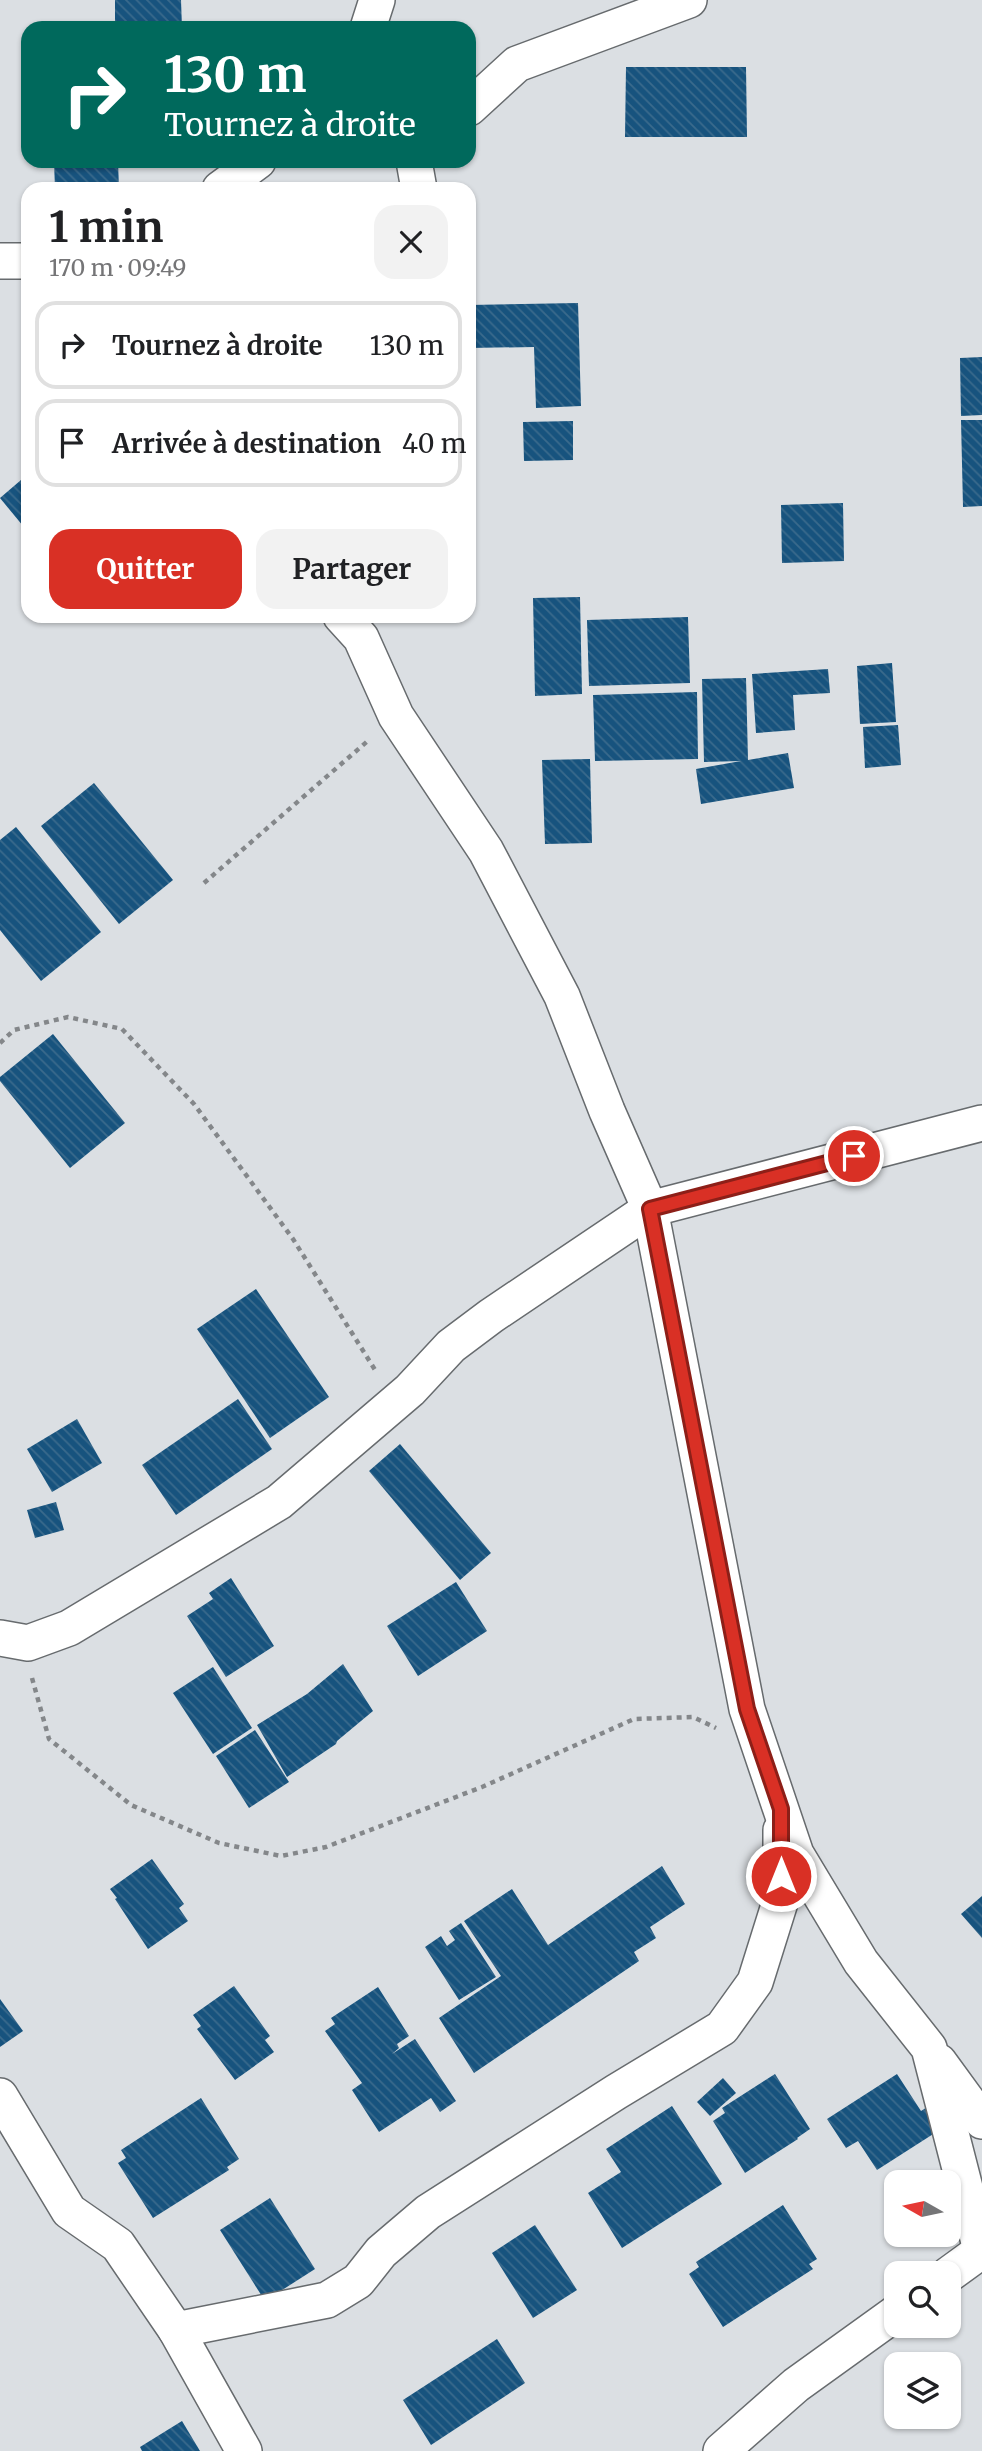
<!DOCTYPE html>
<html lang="fr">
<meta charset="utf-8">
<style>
:root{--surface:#fff;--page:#f2f2f2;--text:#202124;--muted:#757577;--line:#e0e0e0;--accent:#d93025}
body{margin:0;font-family:Merriweather,serif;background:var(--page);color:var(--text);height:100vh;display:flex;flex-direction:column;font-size:26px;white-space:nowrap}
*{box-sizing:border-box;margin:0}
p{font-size:23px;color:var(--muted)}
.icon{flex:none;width:38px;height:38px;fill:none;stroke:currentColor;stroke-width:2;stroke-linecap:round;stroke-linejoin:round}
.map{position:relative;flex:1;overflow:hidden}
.panel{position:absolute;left:21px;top:182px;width:455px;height:441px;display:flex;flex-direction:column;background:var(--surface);border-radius:21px;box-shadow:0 2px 5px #0004}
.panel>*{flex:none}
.banner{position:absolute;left:21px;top:21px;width:455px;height:147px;border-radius:21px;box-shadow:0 2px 5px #0004;background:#00695c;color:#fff;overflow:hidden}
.needle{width:46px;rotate:279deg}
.controls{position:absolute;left:884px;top:2170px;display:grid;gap:14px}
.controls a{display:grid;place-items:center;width:77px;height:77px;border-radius:14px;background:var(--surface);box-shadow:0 2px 5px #0004;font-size:35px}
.pin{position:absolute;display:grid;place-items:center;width:60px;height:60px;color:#fff;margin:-30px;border:4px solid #fff;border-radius:50%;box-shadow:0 2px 7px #0007}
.me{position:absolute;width:77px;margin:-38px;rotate:0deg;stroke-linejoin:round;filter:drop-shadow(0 0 5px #0008)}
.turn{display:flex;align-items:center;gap:24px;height:147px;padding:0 28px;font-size:32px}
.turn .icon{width:91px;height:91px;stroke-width:2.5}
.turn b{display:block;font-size:49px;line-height:60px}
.round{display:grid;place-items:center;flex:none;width:74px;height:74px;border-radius:21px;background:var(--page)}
.head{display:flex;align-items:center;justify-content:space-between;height:119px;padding:0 28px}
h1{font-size:42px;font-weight:700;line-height:52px}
.primary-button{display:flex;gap:14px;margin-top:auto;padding:14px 28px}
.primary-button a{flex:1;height:80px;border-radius:21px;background:var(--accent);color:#fff;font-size:28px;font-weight:700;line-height:80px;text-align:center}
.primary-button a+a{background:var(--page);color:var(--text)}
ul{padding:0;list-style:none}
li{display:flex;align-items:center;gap:21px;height:88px;margin:0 14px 10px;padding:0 14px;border:4px solid var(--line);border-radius:21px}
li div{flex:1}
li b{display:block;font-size:26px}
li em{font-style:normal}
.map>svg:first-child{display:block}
.building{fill:url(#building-back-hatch)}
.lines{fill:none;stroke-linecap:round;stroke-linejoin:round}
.minor-casing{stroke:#676b6e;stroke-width:38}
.path{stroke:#84878a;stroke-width:4.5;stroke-dasharray:5 5;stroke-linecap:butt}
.minor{stroke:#fff;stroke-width:35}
.route-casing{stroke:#8d1f18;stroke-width:18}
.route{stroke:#d93025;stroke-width:12}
</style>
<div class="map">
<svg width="982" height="2451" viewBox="0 0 982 2451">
<defs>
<pattern id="building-back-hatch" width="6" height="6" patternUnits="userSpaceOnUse" patternTransform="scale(1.75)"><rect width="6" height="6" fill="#17537e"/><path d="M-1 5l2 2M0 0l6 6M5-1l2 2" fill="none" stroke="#3a6a8c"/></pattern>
</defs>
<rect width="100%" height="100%" fill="#dbdfe3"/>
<g class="building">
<path d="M115 0H181L182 28H115Z"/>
<path d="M626 67H746L747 137H625Z"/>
<path d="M54 161H118L119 189H55Z"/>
<path d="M578 303 581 406 536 408 534 347 469 348V305Z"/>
<path d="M982 357V415L961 416 960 358Z"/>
<path d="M961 420H982V506L963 507Z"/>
<path d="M573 421V460L524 461 523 422Z"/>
<path d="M28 474V532L0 498Z"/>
<path d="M843 503 844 561 782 563 781 505Z"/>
<path d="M580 597 582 694 535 696 533 598Z"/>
<path d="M688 617 690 683 589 686 587 620Z"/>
<path d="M892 663 896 722 860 724 857 666Z"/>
<path d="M828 669 830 693 793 695 795 730 756 733 752 674Z"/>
<path d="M746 678 748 760 788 753 794 788 701 804 696 769 741 761 704 762 702 679Z"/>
<path d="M697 692 698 759 595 761 593 695Z"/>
<path d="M898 725 901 765 865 768 863 727Z"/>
<path d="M590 759 592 843 545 844 542 760Z"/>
<path d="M94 783 173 880 119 924 41 826Z"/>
<path d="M16 827 101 932 41 981 0 930V840Z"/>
<path d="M53 1034 125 1123 70 1168 0 1081V1077Z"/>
<path d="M256 1289 329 1397 270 1438 197 1329Z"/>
<path d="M238 1399 272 1449 176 1515 142 1465Z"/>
<path d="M77 1419 102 1463 52 1492 27 1449Z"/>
<path d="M400 1444 491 1553 460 1580 369 1471Z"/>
<path d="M56 1502 64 1530 35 1538 27 1510Z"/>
<path d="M231 1578 274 1646 226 1677 187 1616 213 1599 209 1593Z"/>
<path d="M456 1582 487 1631 418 1676 387 1626Z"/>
<path d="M343 1664 373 1711 337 1741 336 1744 287 1777 257 1725 307 1694Z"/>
<path d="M213 1667 252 1728 213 1754 173 1693Z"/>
<path d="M255 1730 289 1782 249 1808 216 1756Z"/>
<path d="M152 1859 184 1904 179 1908 188 1921 148 1949 115 1899 117 1898 110 1889Z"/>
<path d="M662 1866 685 1904 650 1927 656 1938 634 1952 639 1961 474 2073 439 2018 501 1976 464 1921 512 1889 548 1945Z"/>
<path d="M982 1896V1938L961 1914Z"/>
<path d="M461 1923 496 1977 459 2000 425 1947 441 1936 447 1946 455 1940 449 1931Z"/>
<path d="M234 1986 270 2036 265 2040 274 2052 235 2080 197 2029 201 2026 193 2015Z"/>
<path d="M378 1987 409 2036 397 2044 399 2048 392 2054 415 2039 456 2101 440 2112 431 2098 379 2132 352 2090 362 2083 325 2031 335 2024 331 2018Z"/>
<path d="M0 1999 23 2031 0 2047Z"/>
<path d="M775 2074 810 2129 797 2138 798 2139 745 2173 713 2121 725 2113 722 2108Z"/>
<path d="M897 2074 921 2111 938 2100 952 2122 877 2170 858 2141 846 2148 827 2119Z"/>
<path d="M723 2078 736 2093 710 2116 697 2102Z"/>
<path d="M201 2098 239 2159 227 2167 229 2170 153 2218 118 2163 126 2158 121 2150Z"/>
<path d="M672 2106 722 2184 622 2248 588 2193 621 2172 606 2149Z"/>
<path d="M270 2198 315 2269 265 2301 220 2230Z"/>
<path d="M783 2205 817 2259 809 2264 813 2269 723 2327 689 2274 699 2267 696 2262Z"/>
<path d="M535 2225 577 2290 533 2318 492 2253Z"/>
<path d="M497 2339 525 2383 431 2445 403 2400Z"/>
<path d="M182 2421 200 2451H142L140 2447Z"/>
</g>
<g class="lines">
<g class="minor-casing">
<g id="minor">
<path d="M368 28 377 0"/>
<path d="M469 108 517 64 689 0"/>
<path d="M414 161 419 189"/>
<path d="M220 189 258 161"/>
<path d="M0 261H28"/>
<path d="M341 616 361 638 396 716 486 851 562 996 607 1111 650 1209 747 1709 796 1854 861 1962 929 2048 982 2254"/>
<path d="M0 1638 28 1643 69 1628 279 1502 410 1390 451 1346 491 1316 650 1209 982 1123"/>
<path d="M939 2062 982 2121"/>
<path d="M0 2096 69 2211 118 2245 176 2330 244 2451"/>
<path d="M948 2275 981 2251"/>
<path d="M176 2330 327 2300 358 2281 381 2252 428 2212 616 2092 722 2028 755 1982 781 1899V1830"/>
<path d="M721 2451 796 2385 896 2313"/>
</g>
</g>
<g class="path">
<path d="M204 883 370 739"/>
<path d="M0 1043 14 1030 68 1017 122 1029 194 1104 293 1239 377 1373"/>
<path d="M32 1678 49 1739 131 1805 219 1843 281 1856 326 1847 482 1787 634 1719 693 1717 716 1728"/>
</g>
<use href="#minor" class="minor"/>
</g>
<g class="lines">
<g class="route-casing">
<path id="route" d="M781 1876V1809L747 1709 650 1209 854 1156"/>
</g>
<use href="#route" class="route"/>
</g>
</svg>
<div class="controls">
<a><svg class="needle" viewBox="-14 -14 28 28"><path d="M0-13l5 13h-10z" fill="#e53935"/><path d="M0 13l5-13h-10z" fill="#757577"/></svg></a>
<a><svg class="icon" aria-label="search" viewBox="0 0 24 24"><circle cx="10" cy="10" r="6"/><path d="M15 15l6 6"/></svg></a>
<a><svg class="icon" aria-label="layers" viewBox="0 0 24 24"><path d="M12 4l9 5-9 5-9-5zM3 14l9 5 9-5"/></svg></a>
</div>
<div class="pin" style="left:854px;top:1156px;background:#d93025"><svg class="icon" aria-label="arrive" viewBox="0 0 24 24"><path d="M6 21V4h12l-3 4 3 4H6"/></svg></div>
<svg class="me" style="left:781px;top:1876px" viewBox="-20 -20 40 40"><circle r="17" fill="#d93025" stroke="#fff" stroke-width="3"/><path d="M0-11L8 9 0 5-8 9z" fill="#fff"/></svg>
<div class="banner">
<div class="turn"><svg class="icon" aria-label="right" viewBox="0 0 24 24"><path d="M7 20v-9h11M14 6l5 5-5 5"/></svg><div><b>130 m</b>Tournez à droite</div></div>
</div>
<section class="panel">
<div class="head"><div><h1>1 min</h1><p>170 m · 09:49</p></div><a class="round"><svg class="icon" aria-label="close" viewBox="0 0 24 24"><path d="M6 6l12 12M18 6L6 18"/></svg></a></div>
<ul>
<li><svg class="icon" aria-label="right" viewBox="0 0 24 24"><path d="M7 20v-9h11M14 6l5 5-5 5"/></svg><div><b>Tournez à droite</b></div><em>130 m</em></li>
<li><svg class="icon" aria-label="arrive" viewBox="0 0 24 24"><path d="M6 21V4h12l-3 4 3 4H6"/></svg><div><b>Arrivée à destination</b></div><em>40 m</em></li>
</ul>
<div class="primary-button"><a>Quitter</a><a>Partager</a></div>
</section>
</div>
